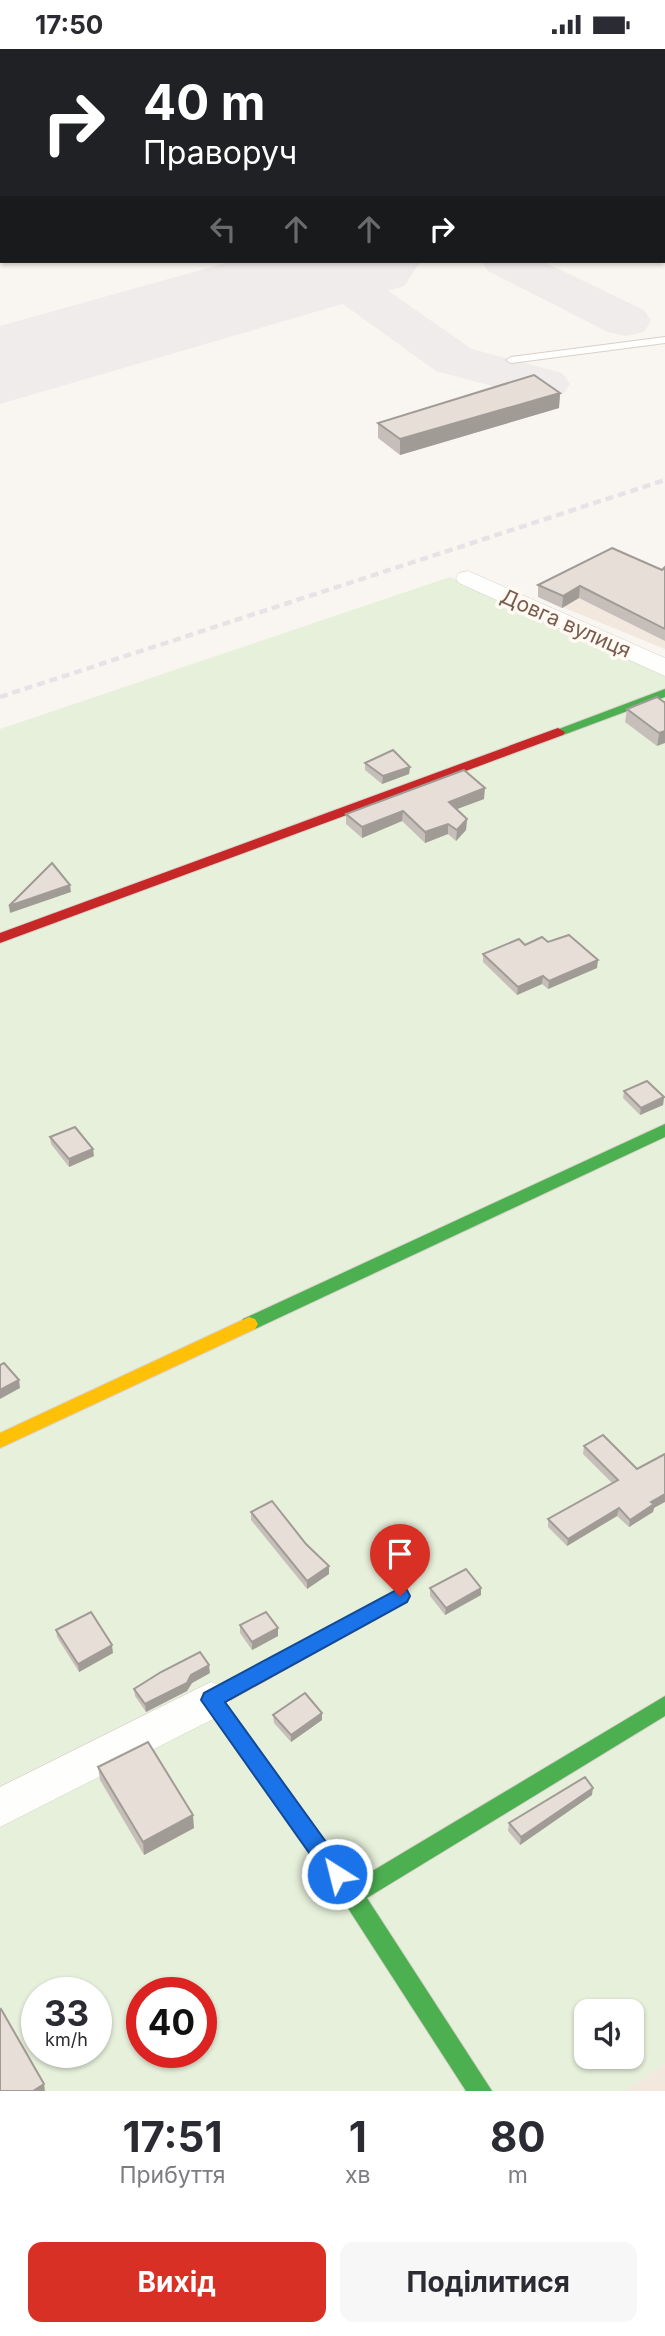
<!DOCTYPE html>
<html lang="uk">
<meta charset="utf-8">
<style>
:root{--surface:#fff;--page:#f7f7f7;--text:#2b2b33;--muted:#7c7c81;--accent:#d93025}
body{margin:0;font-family:Inter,sans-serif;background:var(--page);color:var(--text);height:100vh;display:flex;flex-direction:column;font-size:26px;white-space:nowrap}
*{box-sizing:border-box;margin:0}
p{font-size:23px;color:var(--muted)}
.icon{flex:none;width:38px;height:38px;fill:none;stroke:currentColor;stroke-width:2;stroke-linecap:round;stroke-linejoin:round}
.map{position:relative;height:2042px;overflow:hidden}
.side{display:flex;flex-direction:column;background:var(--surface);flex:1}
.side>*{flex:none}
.top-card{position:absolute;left:0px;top:0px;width:665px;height:214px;box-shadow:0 2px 5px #0004;background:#202124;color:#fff;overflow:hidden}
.buttons{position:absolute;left:574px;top:1950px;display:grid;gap:14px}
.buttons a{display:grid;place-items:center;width:70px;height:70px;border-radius:14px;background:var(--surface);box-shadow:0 2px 5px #0004;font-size:35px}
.speed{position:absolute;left:21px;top:1928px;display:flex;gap:14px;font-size:35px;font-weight:700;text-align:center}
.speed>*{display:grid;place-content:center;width:91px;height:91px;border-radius:50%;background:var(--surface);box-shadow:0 2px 5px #0004;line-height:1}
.speed small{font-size:18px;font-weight:400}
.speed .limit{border:10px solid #d22;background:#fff;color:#111}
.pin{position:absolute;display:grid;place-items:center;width:60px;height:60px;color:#fff;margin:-72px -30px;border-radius:50% 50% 50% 0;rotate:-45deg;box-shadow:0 0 7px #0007}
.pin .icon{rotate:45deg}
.me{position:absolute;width:77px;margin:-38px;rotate:324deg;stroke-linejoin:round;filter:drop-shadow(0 0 5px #0008)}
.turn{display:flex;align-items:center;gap:24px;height:147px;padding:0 28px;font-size:32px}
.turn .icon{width:91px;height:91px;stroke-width:2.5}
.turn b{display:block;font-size:49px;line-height:60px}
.lanes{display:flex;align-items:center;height:66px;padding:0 28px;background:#0003;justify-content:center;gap:35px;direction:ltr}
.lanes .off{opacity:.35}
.eta{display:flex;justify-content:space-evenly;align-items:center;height:119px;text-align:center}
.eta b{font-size:42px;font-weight:700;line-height:49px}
.primary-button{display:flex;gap:14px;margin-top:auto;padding:14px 28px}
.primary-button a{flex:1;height:80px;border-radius:14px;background:var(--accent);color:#fff;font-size:28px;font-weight:700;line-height:80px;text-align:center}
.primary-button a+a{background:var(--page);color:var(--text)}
.status{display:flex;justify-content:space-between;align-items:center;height:49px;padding:0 35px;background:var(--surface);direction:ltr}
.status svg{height:19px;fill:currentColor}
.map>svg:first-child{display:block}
.residential{fill:#f2e8de}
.green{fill:#e7f0db;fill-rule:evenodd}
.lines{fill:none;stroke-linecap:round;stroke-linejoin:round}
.taxiway{fill:#f0ecec;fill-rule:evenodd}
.runway{fill:#f0ecec;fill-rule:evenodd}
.lane-casing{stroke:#d7d1cb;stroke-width:2}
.street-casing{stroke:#d7d1cb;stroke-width:1}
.fast-casing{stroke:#d9d2cb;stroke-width:2}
.slow-casing{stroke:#d9d2cb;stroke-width:2}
.jam-casing{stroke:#d9d2cb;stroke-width:2}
.lane{fill:#fefefd;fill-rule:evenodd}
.street{fill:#fefefd;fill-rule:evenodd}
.fast{fill:#4caf50;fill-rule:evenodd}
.slow{fill:#ffc107;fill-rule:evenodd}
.jam{fill:#c62828;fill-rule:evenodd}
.rail{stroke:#e6e3e7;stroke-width:4.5;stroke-dasharray:8 5;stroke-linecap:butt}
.wall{fill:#c6bfb9}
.shaded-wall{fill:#a19b96}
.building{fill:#e6ded7;stroke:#a19b96;stroke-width:2}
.route{fill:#1a73e8;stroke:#114b97;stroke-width:2}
.labels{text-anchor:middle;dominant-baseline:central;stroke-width:7;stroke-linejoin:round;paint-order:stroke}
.far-street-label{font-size:21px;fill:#7a5c4d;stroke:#fffaf3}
</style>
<div class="status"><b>17:50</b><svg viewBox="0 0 49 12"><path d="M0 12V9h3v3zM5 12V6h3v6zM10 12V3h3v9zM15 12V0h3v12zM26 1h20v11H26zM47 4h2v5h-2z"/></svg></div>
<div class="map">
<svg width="665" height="2042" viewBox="0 0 665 2042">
<rect width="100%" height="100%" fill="#f9f5f0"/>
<g class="residential">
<path d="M628 506 665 521V600L540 549Z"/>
<path d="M665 2015V2042H624Z"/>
</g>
<path class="green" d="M450 528 665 621V2015L624 2042H0V680ZM37 1944H96V2004H37ZM142 1944H201V2004H142ZM586 1962H632V2007H586Z"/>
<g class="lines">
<g class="taxiway">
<path d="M311 212H345L472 300 562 324 570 335 562 346 544 351 436 322 311 232 304 222Z"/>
<path d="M481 212H542L644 261 651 272 644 283 626 287 608 283 488 222Z"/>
</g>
<path class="runway" d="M233 212H421L404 237 0 355V277Z"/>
<g class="lane-casing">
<path id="lane" d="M665 288V294L511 314 506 311 511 308Z"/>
</g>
<g class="street-casing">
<g id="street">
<path d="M0 0H13L14 2H2V6Z"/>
<path d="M468 522 665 609V627L459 534 456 529 459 524Z"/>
<path d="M211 1633 225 1638 231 1651 225 1664 0 1778V1738Z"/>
</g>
</g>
<g class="fast-casing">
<g id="fast">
<path d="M665 640V648L563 686H553L551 683Z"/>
<path d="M665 1075V1088L255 1280H243L240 1275 243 1270Z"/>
<path d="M665 1647V1667L367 1849 492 2042H466L344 1853 341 1846 344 1839Z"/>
</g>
</g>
<g class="slow-casing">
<path id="slow" d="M249 1268 255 1270 258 1275 255 1280 0 1399V1384Z"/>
</g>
<g class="jam-casing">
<g id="jam">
<path d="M558 679 565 683 563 686 0 894V884Z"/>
<path d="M400 1539 407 1541 410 1547 407 1553 225 1654 360 1839 363 1846 360 1853 352 1856 344 1853 201 1651 204 1645Z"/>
</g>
</g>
<use href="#lane" class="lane"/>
<use href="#street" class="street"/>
<use href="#fast" class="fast"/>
<use href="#slow" class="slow"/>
<use href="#jam" class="jam"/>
<path class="rail" d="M0 648 665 431"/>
</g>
<g class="wall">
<path d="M21 0H109L102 2H25Z"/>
<path d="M560 344 559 359 400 406 378 389V374Z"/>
<path d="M665 518V592L579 549 562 559 538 548V536L662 521Z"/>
<path d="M664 653 657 697 625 673 627 660Z"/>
<path d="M365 714 410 718 409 725 382 735 365 721Z"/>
<path d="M484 750 457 760 467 770 466 781 456 792 448 785 425 794 402 772 362 789 346 775V765Z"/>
<path d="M548 893 597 919 548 940 542 935 517 946 483 913V905L525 896Z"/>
<path d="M624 1042 664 1048 663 1056 640 1066 623 1049Z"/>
<path d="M50 1088 94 1107 69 1118 51 1095Z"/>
<path d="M584 1397 654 1459 653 1463 629 1478 617 1467 567 1497 548 1478V1470L612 1434 583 1405Z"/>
<path d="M251 1463 306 1495 329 1525 307 1540 251 1471Z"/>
<path d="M430 1539H481V1546L445 1566 430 1547Z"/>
<path d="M240 1576 278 1579V1587L252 1601 240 1584Z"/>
<path d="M56 1581 113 1604 79 1623 57 1588Z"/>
<path d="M210 1624 192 1634 187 1642 146 1663 135 1647 134 1640Z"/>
<path d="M322 1664V1671L291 1693 274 1674 273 1666Z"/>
<path d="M98 1718 194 1779 144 1806 100 1731Z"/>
<path d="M592 1746 520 1796 508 1782 509 1774Z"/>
</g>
<g class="shaded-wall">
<path d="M80 0H109L102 2H73Z"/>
<path d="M560 344 559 359 400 406V390Z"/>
<path d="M580 537 579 549 562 559 563 547Z"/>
<path d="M665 682V694L657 697 659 684Z"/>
<path d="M410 718 409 725 382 735 383 727Z"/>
<path d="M485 739 484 750 449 763V753Z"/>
<path d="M403 762 402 772 362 789V778Z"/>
<path d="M467 770 466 781 456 792 457 781Z"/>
<path d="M448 775V785L425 794V783Z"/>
<path d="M70 836 71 843 10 864 9 857Z"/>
<path d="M598 911 597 919 548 940 549 932Z"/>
<path d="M543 927 542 935 517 946 518 938Z"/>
<path d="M664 1048 663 1056 640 1066 641 1059Z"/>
<path d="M93 1100 94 1107 69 1118V1110Z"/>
<path d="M19 1331 20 1339 0 1350V1341Z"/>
<path d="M665 1445V1453L654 1459 653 1463 629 1478 630 1471 651 1453Z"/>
<path d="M619 1459 617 1467 567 1497 568 1490Z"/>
<path d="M329 1517V1525L307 1540V1532Z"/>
<path d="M481 1539V1546L445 1566 446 1559Z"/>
<path d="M278 1579V1587L252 1601V1593Z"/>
<path d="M112 1596 113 1604 79 1623 78 1615Z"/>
<path d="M209 1616 210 1624 192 1634 187 1642 146 1663 145 1655 191 1626Z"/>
<path d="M322 1664V1671L291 1693V1686Z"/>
<path d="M593 1739 592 1746 520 1796 521 1788Z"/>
<path d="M193 1766 194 1779 144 1806 143 1793Z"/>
<path d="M44 2035 45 2042H33Z"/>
</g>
<g class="building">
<path d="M39 0H80L73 2H43Z"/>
<path d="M534 326 560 344 400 390 378 374Z"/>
<path d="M612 499 662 521 665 518V580L580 537 563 547 538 536Z"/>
<path d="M657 648 664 653H665V682L659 684 627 660Z"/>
<path d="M393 701 410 718 383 727 365 714Z"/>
<path d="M464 721 485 739 449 753 467 770 457 781 448 775 425 783 403 762 362 778 346 765Z"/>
<path d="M52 814 70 836 9 857Z"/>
<path d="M569 886 598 911 549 932 543 927 518 938 483 905 519 890 525 896 542 888 548 893Z"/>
<path d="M647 1032 664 1048 641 1059 624 1042Z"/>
<path d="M75 1078 93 1100 69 1110 50 1088Z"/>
<path d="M4 1314 19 1331 0 1341V1316Z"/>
<path d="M603 1386 637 1420 665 1405V1445L651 1453 654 1455 630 1471 619 1459 568 1490 548 1470 618 1431 584 1397Z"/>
<path d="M272 1452 306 1495 329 1517 307 1532 251 1463Z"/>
<path d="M466 1520 481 1539 446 1559 430 1539Z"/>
<path d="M91 1563 112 1596 78 1615 56 1581Z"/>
<path d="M266 1563 278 1579 252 1593 240 1576Z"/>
<path d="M200 1603 209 1616 191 1626 187 1634 145 1655 134 1640 161 1623Z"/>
<path d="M305 1644 322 1664 291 1686 273 1666Z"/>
<path d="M148 1693 193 1766 143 1793 98 1718Z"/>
<path d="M585 1728 593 1739 521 1788 509 1774Z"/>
<path d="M1 1960 44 2035 33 2042H0V1961Z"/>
</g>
<path class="route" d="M400 1539 407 1541 410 1547 407 1553 225 1653 344 1818 348 1825 344 1832 337 1835 329 1832 201 1651 204 1644Z"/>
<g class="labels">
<g class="far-street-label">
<text transform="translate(566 574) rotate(24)">Довга вулиця</text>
</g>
</g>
</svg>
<div class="buttons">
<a><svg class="icon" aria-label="sound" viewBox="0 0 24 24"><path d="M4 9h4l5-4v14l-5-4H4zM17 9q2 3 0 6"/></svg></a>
</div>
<div class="speed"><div>33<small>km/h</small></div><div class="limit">40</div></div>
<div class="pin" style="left:400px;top:1547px;background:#d93025"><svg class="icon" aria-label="arrive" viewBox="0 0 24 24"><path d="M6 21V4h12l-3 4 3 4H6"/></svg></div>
<svg class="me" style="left:337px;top:1825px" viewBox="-20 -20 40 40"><circle r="17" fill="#1a73e8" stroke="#fff" stroke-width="3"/><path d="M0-11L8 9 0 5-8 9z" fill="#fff"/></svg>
<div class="top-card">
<div class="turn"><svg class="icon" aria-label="right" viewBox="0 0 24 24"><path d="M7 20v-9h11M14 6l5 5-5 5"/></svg><div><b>40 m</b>Праворуч</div></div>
<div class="lanes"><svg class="icon off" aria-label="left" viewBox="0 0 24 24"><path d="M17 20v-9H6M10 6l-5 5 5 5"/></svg><svg class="icon off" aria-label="ahead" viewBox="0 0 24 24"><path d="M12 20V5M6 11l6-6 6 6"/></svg><svg class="icon off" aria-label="ahead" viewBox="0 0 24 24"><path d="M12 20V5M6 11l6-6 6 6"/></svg><svg class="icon" aria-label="right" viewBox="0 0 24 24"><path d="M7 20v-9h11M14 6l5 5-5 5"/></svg></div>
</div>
</div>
<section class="side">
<div class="eta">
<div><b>17:51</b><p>Прибуття</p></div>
<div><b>1</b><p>хв</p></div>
<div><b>80</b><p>m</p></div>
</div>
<div class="primary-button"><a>Вихід</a><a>Поділитися</a></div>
</section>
